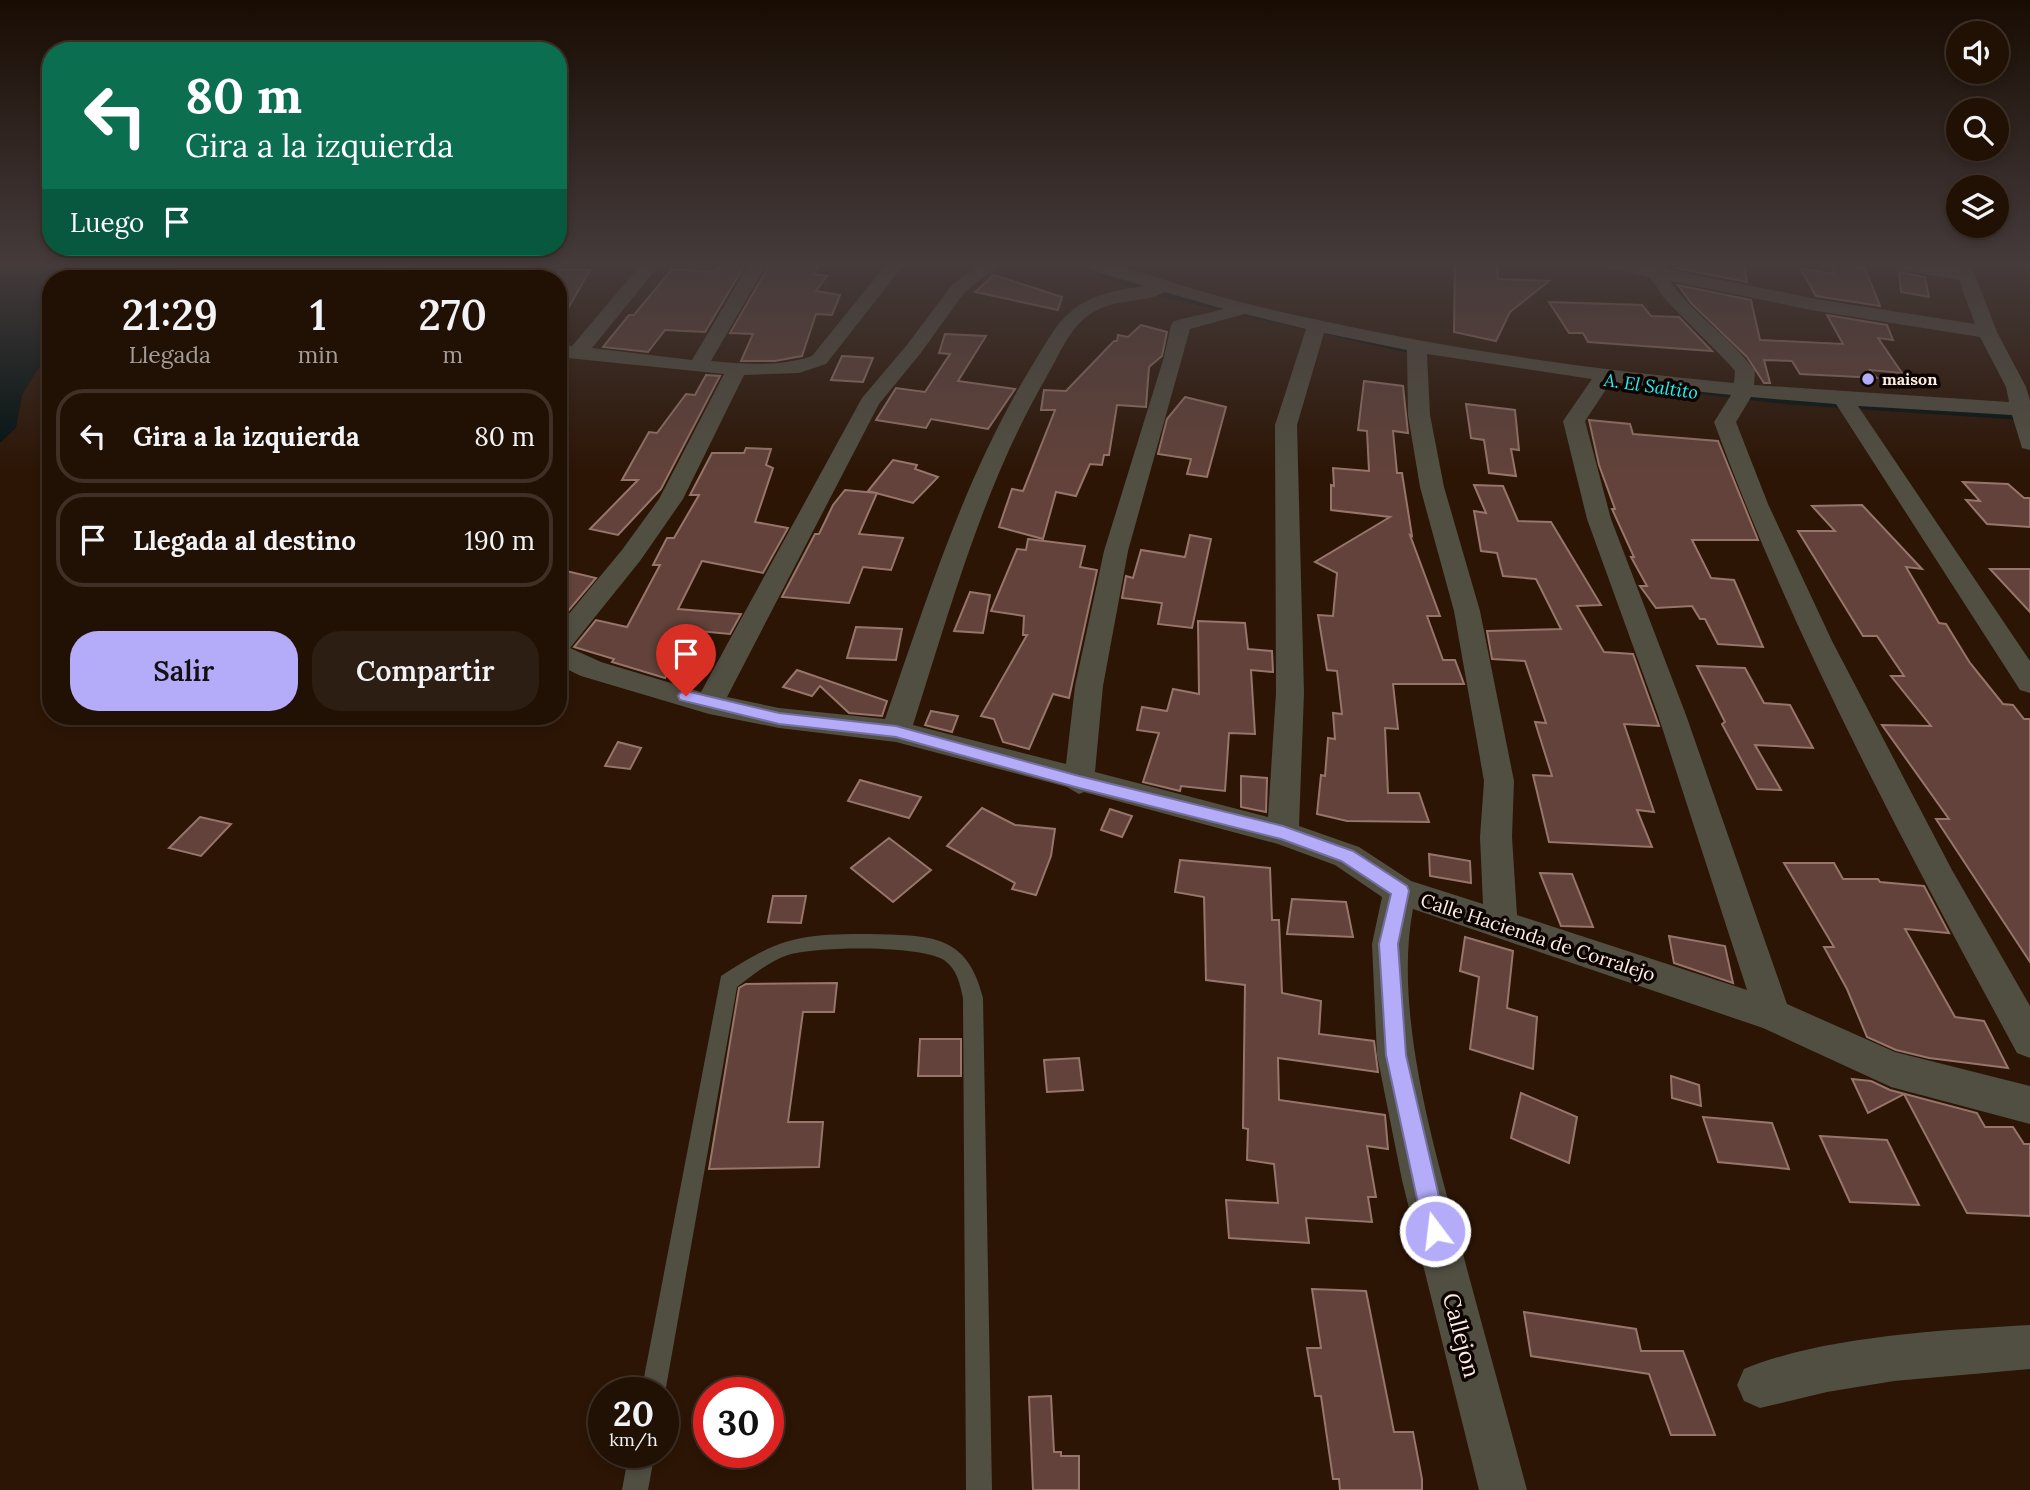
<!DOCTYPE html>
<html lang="es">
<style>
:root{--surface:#211004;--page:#2d1e13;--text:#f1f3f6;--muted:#a29d9a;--line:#3e3026;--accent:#b4acf9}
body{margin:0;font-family:Lora,serif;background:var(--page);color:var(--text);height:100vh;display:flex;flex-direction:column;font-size:26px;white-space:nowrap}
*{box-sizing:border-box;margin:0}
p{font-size:23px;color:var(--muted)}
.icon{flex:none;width:38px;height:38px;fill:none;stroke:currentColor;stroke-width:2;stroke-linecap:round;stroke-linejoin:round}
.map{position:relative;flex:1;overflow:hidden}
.drawer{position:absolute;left:42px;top:270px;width:525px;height:455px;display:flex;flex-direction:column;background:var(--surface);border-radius:28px;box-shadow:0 4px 10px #0003,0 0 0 2px var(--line)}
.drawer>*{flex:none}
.hud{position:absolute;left:42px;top:42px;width:525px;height:214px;border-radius:28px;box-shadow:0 4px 10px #0003,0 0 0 2px var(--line);background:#0b6e4f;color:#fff;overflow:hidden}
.tools{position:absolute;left:1946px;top:21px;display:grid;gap:14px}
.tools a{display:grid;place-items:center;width:63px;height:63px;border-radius:50%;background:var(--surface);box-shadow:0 4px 10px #0003,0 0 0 2px var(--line);font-size:35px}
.speed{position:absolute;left:588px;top:1377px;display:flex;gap:14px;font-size:35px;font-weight:700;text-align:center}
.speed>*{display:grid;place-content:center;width:91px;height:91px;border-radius:50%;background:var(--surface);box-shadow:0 4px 10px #0003,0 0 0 2px var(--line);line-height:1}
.speed small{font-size:18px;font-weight:400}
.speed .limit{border:10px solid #d22;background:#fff;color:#111}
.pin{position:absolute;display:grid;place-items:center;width:60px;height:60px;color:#fff;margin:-72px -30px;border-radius:50% 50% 50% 0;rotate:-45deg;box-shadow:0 0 7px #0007}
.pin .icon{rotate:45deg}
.me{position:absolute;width:77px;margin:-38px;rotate:345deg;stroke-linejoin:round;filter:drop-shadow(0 0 5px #0008)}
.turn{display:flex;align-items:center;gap:24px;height:147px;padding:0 28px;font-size:32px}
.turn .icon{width:91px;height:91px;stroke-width:2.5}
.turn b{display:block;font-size:49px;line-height:60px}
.then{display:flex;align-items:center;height:66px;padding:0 28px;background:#0003;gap:14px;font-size:26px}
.eta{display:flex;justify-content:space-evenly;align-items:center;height:119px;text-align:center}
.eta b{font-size:42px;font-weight:600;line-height:49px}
.cta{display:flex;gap:14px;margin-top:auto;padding:14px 28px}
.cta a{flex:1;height:80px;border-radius:28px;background:var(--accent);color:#111;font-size:28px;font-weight:600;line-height:80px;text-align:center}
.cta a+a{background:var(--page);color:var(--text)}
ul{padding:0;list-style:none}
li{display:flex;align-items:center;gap:21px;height:94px;margin:0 14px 10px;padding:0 14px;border:4px solid var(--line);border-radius:28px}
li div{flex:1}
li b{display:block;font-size:26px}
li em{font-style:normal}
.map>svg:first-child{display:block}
.water{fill:#021111}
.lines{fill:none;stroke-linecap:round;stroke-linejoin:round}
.stream{stroke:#021111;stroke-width:5}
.building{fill:#62423a;stroke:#97756b;stroke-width:2}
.service{fill:#514f42;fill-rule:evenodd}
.minor{fill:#514f42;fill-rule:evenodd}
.route{fill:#b4acf9;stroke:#7570a2;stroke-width:2}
.poi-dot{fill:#b4acf9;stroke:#0d0401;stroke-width:2.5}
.labels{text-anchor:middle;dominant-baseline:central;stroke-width:7;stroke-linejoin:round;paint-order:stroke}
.far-poi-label{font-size:16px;font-weight:bold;fill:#fcece1;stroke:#0d0401;text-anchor:start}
.far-water-label{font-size:18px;font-style:italic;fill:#1bf7fb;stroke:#0d0401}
.street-label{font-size:19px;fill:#fcece1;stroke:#0d0401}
.near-street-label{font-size:23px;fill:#fcece1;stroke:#0d0401}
</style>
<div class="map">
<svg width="2030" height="1490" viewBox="0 0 2030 1490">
<rect width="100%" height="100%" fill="#2c1505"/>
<path class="water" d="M0 262H192L153 278H51V356L42 363 22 395 16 428 0 443Z"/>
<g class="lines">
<g class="stream">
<path d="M1083 266 1115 280 1165 295 1415 352"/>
<path d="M1643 385 1788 402 2030 418"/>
</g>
</g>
<g class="building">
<path d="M721 262 746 263 705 332 665 330 648 352 603 347 629 315H634L672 269 714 272Z"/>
<path d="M792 262H822L813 274 827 276 816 291 840 295 832 315 816 314 802 356 775 361H741L753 334 730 333 770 264 790 265Z"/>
<path d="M1455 262H1496L1498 279 1549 281 1510 312 1496 341 1454 332Z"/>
<path d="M1672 262H1743L1747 282 1674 268Z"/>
<path d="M1832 262 1865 268 1880 306 1816 296 1800 268 1834 274Z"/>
<path d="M558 270H590L558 326Z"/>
<path d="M1899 272 1925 277 1929 297 1901 292Z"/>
<path d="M994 275 1062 297 1058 310 975 292Z"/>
<path d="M1678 285 1751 300 1760 340 1843 344 1827 315 1887 325 1893 340 1878 338 1902 373 1870 370 1877 378 1800 374 1792 361 1764 360 1770 383H1764L1747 357 1691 303Z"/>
<path d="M1549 302 1642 305 1651 316 1679 317 1712 351 1588 342 1583 333H1569Z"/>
<path d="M1141 325 1167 332 1162 356 1149 367 1146 407 1117 405 1109 455H1104L1102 465 1090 464 1076 496 1056 492 1043 539 999 527 1012 489 1023 491 1055 410H1041L1044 390 1066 391 1114 341H1117L1118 335 1128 337Z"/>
<path d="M945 334 986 336 958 381 1015 389 988 429 931 419 926 428 876 420 896 388 925 392 950 354 939 353Z"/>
<path d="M842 356 873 358 863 382 831 380Z"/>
<path d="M706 375 720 376 661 489 618 535 590 529 638 480H622L649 432 657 433 686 394 695 395Z"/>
<path d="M1364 381 1403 386 1408 433 1393 431 1397 473H1402L1412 536 1410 535 1440 616H1427L1443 660H1455L1464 684H1393L1398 729 1385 728 1388 793H1419L1429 822 1347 821 1317 814 1321 775 1325 776 1328 738 1335 739 1333 713 1342 714 1337 671 1327 670 1318 615 1333 616 1337 573 1315 562 1390 517 1331 510V485L1334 486 1333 468 1369 471 1367 431 1358 430Z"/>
<path d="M1185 397 1226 407 1207 477 1187 474 1191 459 1158 454 1167 419Z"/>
<path d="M1466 404 1515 410 1519 450 1511 449 1516 476 1489 473 1484 440 1471 438Z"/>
<path d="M1589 420 1630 424 1633 434 1718 441 1758 540H1692L1711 578 1734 580 1763 647 1718 644 1705 619H1700L1692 606 1656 608 1640 586H1647L1631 557H1634L1612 509H1615L1599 465Z"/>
<path d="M746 448 771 449 766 465 773 468 755 522 788 528 763 573 702 561 678 609 741 614 730 634 688 630 665 678 612 662 614 659 574 647 596 620 627 627 660 565H653L667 538H674L699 495H690L712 453H744Z"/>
<path d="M893 460 917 465 915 469 938 477 913 503 868 491Z"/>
<path d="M1963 482 2008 484 2024 498H2030V527L1987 524 1966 500 1980 501Z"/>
<path d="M1474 485 1503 486 1518 521 1551 522 1601 605 1577 606 1604 652 1633 654 1659 726 1624 724 1654 812 1637 810 1652 847 1549 842 1533 775 1552 776 1535 722 1546 723 1525 661 1492 659 1487 631 1561 629 1536 579 1503 576 1497 553 1481 551 1474 511 1486 513Z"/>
<path d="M845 490 877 493 859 534 903 538 891 570 863 567 849 603 782 597 815 534H819L833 505Z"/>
<path d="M1862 505 1922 569 1906 567 1939 623 1946 624 1970 663 2003 704 2013 705 2024 719H2030V962L1936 819H1949L1882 725 1931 726 1891 676H1904L1877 636H1863L1798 531H1835L1812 506Z"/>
<path d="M1190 535 1211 539 1192 628 1158 624 1162 603 1122 598 1126 576 1133 578 1141 550 1185 557Z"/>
<path d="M1028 539 1085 546 1080 567 1097 570 1069 698 1053 694 1029 749 1003 742 994 719 981 716 1027 635H1023L1024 616 991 611 1017 549 1026 550Z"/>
<path d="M558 569 596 578 558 623Z"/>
<path d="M1990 569H2030V612Z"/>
<path d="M970 592 990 595 983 633 954 631Z"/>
<path d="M1198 621 1245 623 1248 649 1272 651 1273 672 1251 670 1255 734 1229 733 1225 791 1181 786 1180 791 1143 782 1159 733 1137 730 1142 707 1167 711 1173 689 1199 694Z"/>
<path d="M856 627 902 629 896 660 847 658Z"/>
<path d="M1697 666 1745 668 1764 703 1790 705 1813 748 1755 745 1781 790 1757 789 1722 724 1725 722Z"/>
<path d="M797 670 887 701 882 716 849 713 820 686 812 696 783 687Z"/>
<path d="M931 711 958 716 952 732 925 725Z"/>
<path d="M618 742 641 748 630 769 605 766Z"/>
<path d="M1241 776 1267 778 1266 812 1241 807Z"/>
<path d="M860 780 921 797 909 818 848 801Z"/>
<path d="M982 808 1015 825 1055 829 1051 856 1036 895 1012 889 1015 883 947 846Z"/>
<path d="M1110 809 1132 816 1122 837 1101 830Z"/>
<path d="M200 817 231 824 201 856 169 848Z"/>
<path d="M889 838 931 870 893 902 851 868Z"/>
<path d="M1429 854 1470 861 1471 883 1430 876Z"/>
<path d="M1180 860 1270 868 1272 920H1279L1282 993 1321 1001 1319 1034 1374 1041 1378 1072 1278 1058 1279 1100 1385 1115 1388 1149 1367 1146 1376 1197H1368L1372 1222 1306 1218 1309 1243 1229 1238 1226 1200 1278 1203 1274 1164 1247 1160 1248 1129 1243 1128 1245 985 1206 980 1204 897 1175 892Z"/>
<path d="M1784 863H1834L1843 879H1878L1880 882 1924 886 1949 933 1905 929 1955 1017 1984 1021 2008 1068 1929 1058 1896 1050 1867 1037 1847 989 1824 947H1834Z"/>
<path d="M1540 873 1572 874 1593 927 1561 926Z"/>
<path d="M773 896H806L801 923 768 922Z"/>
<path d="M1292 899 1346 902 1353 937 1287 934Z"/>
<path d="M1669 936 1725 946 1733 983 1674 963Z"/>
<path d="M1465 937 1513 951 1507 1008 1537 1017 1533 1069 1470 1049 1479 977 1460 971Z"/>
<path d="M837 983 834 1012H803L788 1122H823L819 1167 709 1169 739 988 746 984Z"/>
<path d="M920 1039H961V1076H918Z"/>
<path d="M1079 1058 1083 1090 1047 1092 1044 1060Z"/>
<path d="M1671 1076 1699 1085 1701 1106 1672 1098Z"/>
<path d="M1852 1079 1871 1081 1890 1090 1977 1113 1985 1127H2013L2024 1144H2030V1216L1967 1213 1904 1094 1868 1113Z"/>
<path d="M1521 1093 1577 1117 1569 1163 1511 1138Z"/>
<path d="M1703 1117 1772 1123 1789 1169 1718 1162Z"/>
<path d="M1820 1136 1887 1140 1919 1205 1850 1202Z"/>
<path d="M1312 1289 1366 1291 1394 1432H1413L1422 1479V1490H1340L1339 1479H1333L1321 1396H1315L1307 1348H1321Z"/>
<path d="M1524 1312 1636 1329 1641 1351H1683L1715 1435H1671L1649 1374 1531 1356Z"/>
<path d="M1051 1396 1054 1452H1061V1456H1079V1490H1033L1029 1397Z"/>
</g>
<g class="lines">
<g class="service">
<path d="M870 934C928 936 967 932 983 998L992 1490H966L963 998C960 984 957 969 944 960 920 945 816 946 788 955 769 961 752 976 737 987L665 1393 663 1398V1393H641L721 976C780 937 800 934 870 934Z"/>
<path d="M629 1452H655L648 1490H622Z"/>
</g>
<g class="minor">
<path d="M393 262H412L397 278H378Z"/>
<path d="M515 262H535L518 278H498Z"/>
<path d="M643 262H662L592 348 692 360 750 262H768L711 361C745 364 780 367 812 356L888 262H906L826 364 799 373 744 375 683 499 640 561 570 648 601 662 701 692 862 398 906 346 952 285 982 262H1002L964 293 920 354 879 404 727 697 779 708 885 719C927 599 964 478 1030 369 1043 349 1055 323 1074 309 1094 294 1121 289 1145 286L1078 266 1075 262C1120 262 1161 280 1204 292 1241 303 1280 312 1318 320 1455 350 1594 370 1734 383L1735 371 1730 365 1664 298 1650 277 1599 266 1596 262H1632L1651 266V262H1669L1667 269 1816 299 1975 324 1959 280 1884 267 1875 262H1916L1955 269 1952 262H1970L1997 332 2026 387 2030 401V450L2022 448 2012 415 1858 406 2030 661V693L2020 690 1836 404 1751 397 1736 422 1768 504 1832 641 1952 870 2030 1006V1058L2017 1053C1906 848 1794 641 1714 422L1731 395 1611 382 1585 421 1611 519 1686 715 1787 1004 1895 1052 2030 1086V1124L1891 1087 1763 1028 1413 909C1393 1013 1435 1152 1463 1254 1484 1333 1506 1411 1527 1490H1479L1402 1180 1377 1055 1372 944 1382 897 1335 865 1278 844 1084 792 1079 794 1067 787 896 742 779 728 709 714 581 676 558 665V627L622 550 659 499 724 374 558 357V345L572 346ZM1670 281 1816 311 1980 337 2006 387 2009 402 1754 385 1755 371C1731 337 1693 315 1670 281ZM1165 292 1224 309 1174 321 1171 325 1164 357 1104 551 1075 686 1066 764 913 725C951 606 984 484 1047 376 1058 357 1068 332 1085 318 1112 296 1141 305 1165 292ZM1245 314 1306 329 1275 425 1276 693 1268 817 1095 772 1103 686 1128 551 1190 329ZM1324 333 1407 350 1408 415 1420 487 1454 611 1484 781 1480 837 1483 904 1411 881 1359 847 1299 826 1304 693 1297 425ZM1427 354 1592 379 1563 421 1587 519 1658 715 1747 990 1517 915 1512 837 1514 781 1480 611 1444 487 1430 415Z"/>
<path d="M2015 262H2030V269Z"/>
<path d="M2030 1325V1369L1894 1381 1827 1392 1760 1408 1744 1401 1737 1385 1744 1369C1824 1336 1943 1330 2030 1325Z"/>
</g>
</g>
<linearGradient id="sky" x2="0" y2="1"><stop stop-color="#180c03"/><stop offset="0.56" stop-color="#453b3b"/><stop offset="1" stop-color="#453b3b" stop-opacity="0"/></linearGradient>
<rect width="2030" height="471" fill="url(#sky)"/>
<path class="route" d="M686 691 779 713 896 726 1079 776 1283 826 1353 851 1407 886 1409 891 1398 944 1406 1055 1447 1231 1443 1239 1435 1243 1427 1239 1424 1231 1386 1055 1379 944 1391 894 1341 861 1281 839 1079 788 896 737 779 724 680 700 678 696 680 693Z"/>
<circle class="poi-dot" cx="1868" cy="379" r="7"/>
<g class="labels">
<g class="far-poi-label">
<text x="1882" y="379">maison</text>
</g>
<g class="far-water-label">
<text transform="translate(1651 386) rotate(8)">A. El Saltito</text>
</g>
<g class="street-label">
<text transform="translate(1538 937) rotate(18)">Calle Hacienda de Corralejo</text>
</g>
<g class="near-street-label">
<text transform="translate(1462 1335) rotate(75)">Callejon</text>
</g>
</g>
</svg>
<div class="tools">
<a><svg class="icon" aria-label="sound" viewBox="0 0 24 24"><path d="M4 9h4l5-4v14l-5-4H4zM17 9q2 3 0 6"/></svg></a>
<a><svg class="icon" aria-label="search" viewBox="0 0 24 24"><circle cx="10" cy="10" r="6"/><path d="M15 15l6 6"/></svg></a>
<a><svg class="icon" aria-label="layers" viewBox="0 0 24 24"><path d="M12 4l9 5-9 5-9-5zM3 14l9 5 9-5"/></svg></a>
</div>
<div class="speed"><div>20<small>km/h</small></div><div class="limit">30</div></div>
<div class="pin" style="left:686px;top:696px;background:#d93025"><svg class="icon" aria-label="arrive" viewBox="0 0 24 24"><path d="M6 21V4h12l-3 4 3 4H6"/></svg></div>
<svg class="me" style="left:1435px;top:1231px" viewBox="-20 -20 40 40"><circle r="17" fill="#b4acf9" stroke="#fff" stroke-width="3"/><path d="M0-11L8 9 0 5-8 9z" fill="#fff"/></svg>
<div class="hud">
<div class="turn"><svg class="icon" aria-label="left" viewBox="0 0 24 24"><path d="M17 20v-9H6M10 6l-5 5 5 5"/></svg><div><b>80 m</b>Gira a la izquierda</div></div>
<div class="then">Luego<svg class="icon" aria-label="arrive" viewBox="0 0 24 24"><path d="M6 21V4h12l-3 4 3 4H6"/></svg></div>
</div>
<section class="drawer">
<div class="eta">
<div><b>21:29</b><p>Llegada</p></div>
<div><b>1</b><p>min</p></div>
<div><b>270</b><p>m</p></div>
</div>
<ul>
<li><svg class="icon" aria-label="left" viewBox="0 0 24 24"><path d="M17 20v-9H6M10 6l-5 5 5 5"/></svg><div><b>Gira a la izquierda</b></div><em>80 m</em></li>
<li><svg class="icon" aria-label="arrive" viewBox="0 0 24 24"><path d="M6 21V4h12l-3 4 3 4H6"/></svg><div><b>Llegada al destino</b></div><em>190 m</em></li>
</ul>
<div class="cta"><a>Salir</a><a>Compartir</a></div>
</section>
</div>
